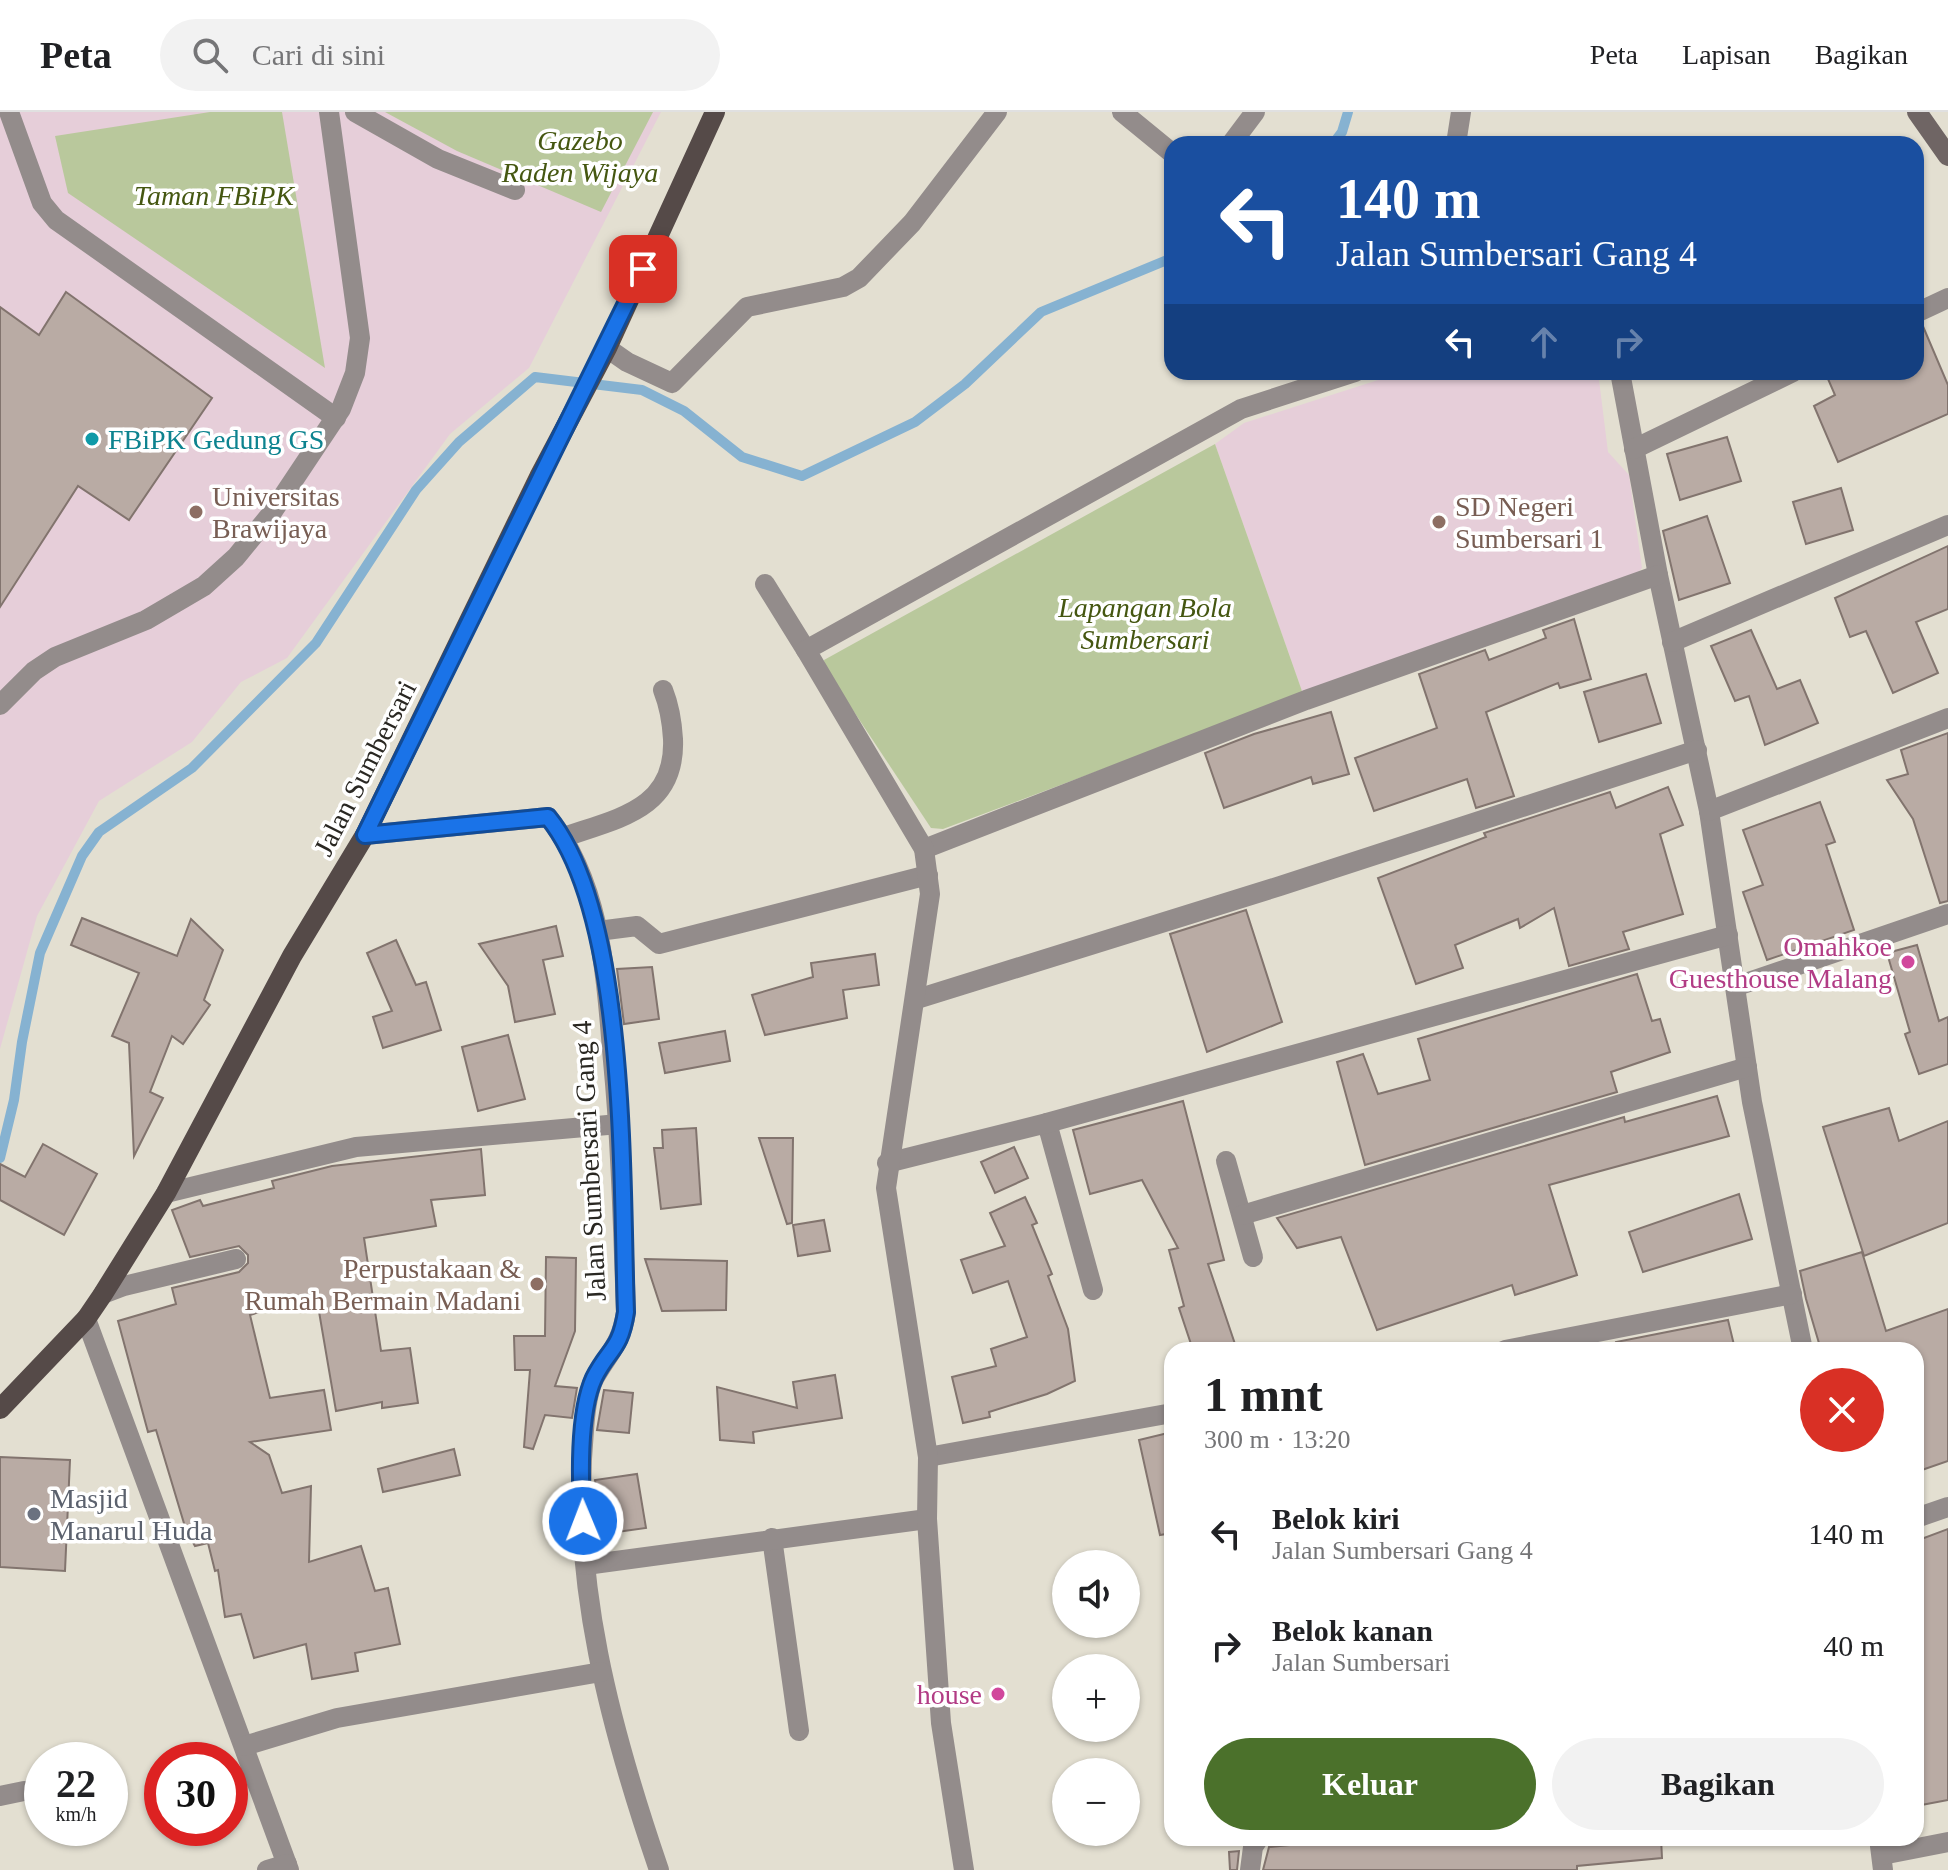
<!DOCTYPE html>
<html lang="id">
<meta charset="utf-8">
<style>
:root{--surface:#fff;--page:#f2f2f2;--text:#202124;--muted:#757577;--line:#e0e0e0;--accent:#4b712b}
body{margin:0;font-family:"Times New Roman",serif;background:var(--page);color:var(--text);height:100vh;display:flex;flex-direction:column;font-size:30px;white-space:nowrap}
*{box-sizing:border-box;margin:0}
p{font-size:26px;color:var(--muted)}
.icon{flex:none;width:44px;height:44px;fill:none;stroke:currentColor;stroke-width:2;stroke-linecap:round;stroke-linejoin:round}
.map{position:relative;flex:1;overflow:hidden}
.side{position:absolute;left:1164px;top:1230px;width:760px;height:504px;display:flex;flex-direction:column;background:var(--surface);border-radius:24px;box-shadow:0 2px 6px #0004}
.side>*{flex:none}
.guide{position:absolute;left:1164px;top:24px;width:760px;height:244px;border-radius:24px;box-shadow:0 2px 6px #0004;background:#1a4fa0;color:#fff;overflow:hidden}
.fabs{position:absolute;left:1052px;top:1438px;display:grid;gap:16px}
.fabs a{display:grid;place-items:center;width:88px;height:88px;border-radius:50%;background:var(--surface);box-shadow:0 2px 6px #0004;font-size:40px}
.speed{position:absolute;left:24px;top:1630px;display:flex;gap:16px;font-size:40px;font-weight:700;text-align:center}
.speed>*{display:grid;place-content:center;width:104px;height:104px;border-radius:50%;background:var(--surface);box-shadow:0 2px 6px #0004;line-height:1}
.speed small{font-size:20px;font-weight:400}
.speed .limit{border:12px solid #d22;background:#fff;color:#111}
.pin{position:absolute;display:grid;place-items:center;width:68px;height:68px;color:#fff;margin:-34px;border-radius:16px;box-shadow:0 4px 12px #0006}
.me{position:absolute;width:88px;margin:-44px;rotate:359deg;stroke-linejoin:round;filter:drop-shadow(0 0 6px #0008)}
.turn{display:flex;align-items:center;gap:28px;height:168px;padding:0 40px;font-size:36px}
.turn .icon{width:104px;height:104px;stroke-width:2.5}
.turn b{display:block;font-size:56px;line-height:68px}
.lanes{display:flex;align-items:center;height:76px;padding:0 40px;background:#0003;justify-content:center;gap:40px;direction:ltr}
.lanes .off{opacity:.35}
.round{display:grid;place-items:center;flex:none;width:84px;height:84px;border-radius:42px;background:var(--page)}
.overview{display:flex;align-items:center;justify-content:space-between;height:136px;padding:0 40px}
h1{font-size:48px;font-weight:700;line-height:60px}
.button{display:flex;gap:16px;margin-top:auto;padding:16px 40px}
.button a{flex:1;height:92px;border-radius:48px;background:var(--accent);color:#fff;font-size:32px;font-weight:700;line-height:92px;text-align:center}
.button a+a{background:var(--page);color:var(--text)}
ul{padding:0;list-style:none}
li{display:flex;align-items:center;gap:24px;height:112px;padding:0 40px}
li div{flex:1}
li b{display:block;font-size:30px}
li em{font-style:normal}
header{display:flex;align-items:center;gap:48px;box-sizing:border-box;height:112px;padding:0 40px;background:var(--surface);border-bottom:2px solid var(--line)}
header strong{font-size:38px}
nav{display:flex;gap:44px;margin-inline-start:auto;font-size:28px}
.search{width:560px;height:72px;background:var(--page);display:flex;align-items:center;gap:20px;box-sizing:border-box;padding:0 28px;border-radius:44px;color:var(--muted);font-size:30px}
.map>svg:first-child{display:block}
.education{fill:#e6ced9}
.green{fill:#b9c89c}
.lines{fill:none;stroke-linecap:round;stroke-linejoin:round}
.stream{stroke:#86b2d1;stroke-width:10}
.building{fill:#b9aba4;stroke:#82746e;stroke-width:2}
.service{stroke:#938c8b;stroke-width:20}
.minor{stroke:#938c8b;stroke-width:20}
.secondary{stroke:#6f6564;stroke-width:20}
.primary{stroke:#554a48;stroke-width:20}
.route-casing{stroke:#114b97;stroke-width:20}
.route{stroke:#1a73e8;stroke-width:14}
.culture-dot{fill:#0f9aa8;stroke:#fff;stroke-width:3}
.education-dot{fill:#8d6e63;stroke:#fff;stroke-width:3}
.hotel-dot{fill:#d1479c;stroke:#fff;stroke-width:3}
.worship-dot{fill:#6b7280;stroke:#fff;stroke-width:3}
.labels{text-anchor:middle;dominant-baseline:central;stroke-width:7;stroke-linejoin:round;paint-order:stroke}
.park-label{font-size:28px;font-style:italic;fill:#455711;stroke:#fff}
.culture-label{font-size:28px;fill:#0d838f;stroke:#fff;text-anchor:start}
.education-label{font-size:28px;fill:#785e54;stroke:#fff;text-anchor:start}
.street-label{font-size:28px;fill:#292722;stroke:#fff}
.hotel-label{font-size:28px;fill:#b23c85;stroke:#fff;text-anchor:end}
.worship-label{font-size:28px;fill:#5b616d;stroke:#fff;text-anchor:start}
</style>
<header>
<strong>Peta</strong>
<div class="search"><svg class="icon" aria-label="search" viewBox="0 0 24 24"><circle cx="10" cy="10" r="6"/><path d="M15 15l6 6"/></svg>Cari di sini</div>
<nav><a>Peta</a><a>Lapisan</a><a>Bagikan</a></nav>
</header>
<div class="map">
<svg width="1948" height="1758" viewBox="0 0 1948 1758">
<rect width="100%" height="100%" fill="#e3dfd1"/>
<g class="education">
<path d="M0 0H661L529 256 450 322 287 546 241 570 192 630 99 689 37 804 0 937Z"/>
<path d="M1403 260H1598L1608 340 1629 363 1642 456 1632 466 1303 582 1215 332 1244 311Z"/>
</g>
<g class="green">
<path d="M210 0H282L325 256 68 81 55 24Z"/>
<path d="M385 0H653L601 100 457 39Z"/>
<path d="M1215 332 1303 582 943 717 931 716 825 556 824 548Z"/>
</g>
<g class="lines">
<g class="stream">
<path d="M1333 32 1342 20 1348 0"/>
<path d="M0 1046 14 988 22 930 40 841 82 744 99 720 192 656 316 531 416 378 459 330 535 265 642 278 684 299 742 345 802 364 915 310 965 272 1041 200 1172 146"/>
</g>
</g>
<g class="building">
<path d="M66 180 212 286 129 408 78 374 0 495V195L39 223Z"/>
<path d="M1922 212 1948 273V302L1838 350 1814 294 1835 283 1825 260H1916V214Z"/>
<path d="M1727 325 1741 369 1680 388 1667 342Z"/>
<path d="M1841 376 1853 418 1806 432 1793 390Z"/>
<path d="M1707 404 1730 471 1679 488 1663 419Z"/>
<path d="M1948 434V497L1916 510 1938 561 1893 581 1866 519 1850 525 1835 486Z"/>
<path d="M1574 507 1591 567 1560 576 1558 571 1486 600 1514 684 1476 696 1467 667 1374 699 1355 646 1437 616 1419 562 1485 538 1489 548 1546 526 1543 518Z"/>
<path d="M1751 518 1777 577 1800 568 1818 611 1765 633 1749 584 1735 589 1711 534Z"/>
<path d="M1646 562 1661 611 1599 630 1584 580Z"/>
<path d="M1331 600 1349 662 1313 672 1311 665 1224 696 1205 641 1254 622Z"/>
<path d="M1948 621V789L1940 791 1913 707 1887 668 1908 662 1901 638Z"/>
<path d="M1668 675 1683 713 1660 722 1683 802 1623 820 1629 837 1569 854 1554 796 1520 816 1518 807 1455 833 1463 856 1416 872 1378 766 1486 725 1484 721 1610 680 1616 696Z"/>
<path d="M1820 690 1835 730 1826 733 1854 818 1767 848 1743 780 1763 773 1743 718Z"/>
<path d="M1246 798 1282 910 1207 940 1170 822Z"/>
<path d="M82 806 177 844 191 807 223 838 204 888 210 893 183 932 172 924 150 980 163 986 134 1044 129 931 112 924 139 861 71 833Z"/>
<path d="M556 814 563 844 543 848 555 902 515 910 508 874 479 832Z"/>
<path d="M396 828 416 873 426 870 441 918 383 936 373 905 392 899 367 841Z"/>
<path d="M1917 833 1939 909 1948 905V952L1919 962 1905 922 1910 920 1887 841Z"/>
<path d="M875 842 879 873 843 878 847 906 765 923 752 883 813 865 811 851Z"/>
<path d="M652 855 659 907 624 912 617 857Z"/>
<path d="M1637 862 1652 909 1660 907 1670 940 1611 960 1617 980 1365 1053 1337 950 1363 942 1378 982 1430 968 1418 927Z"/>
<path d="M725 919 730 949 665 961 659 931Z"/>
<path d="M508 923 525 987 478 999 462 935Z"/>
<path d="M1717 984 1729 1024 1549 1073 1577 1163 1515 1183 1512 1173 1377 1218 1341 1125 1297 1136 1277 1106 1624 1005 1625 1010Z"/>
<path d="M1183 989 1224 1148 1208 1152 1237 1238H1193L1179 1196 1184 1194 1169 1138 1178 1136 1142 1068 1090 1082 1073 1018Z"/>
<path d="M1889 996 1899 1029 1948 1009V1111L1864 1144 1823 1015Z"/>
<path d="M696 1016 701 1092 661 1097 654 1036H663L662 1018Z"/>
<path d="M759 1026H793L792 1111 787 1112Z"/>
<path d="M43 1032 97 1062 64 1123 0 1088V1052L25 1065Z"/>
<path d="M1014 1035 1028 1066 995 1081 981 1050Z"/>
<path d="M481 1037 485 1083 431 1088 436 1114 364 1126 381 1239 410 1236 418 1291 382 1296V1290L336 1299 316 1182 250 1203 270 1286 324 1278 331 1318 250 1330 269 1343 282 1381 311 1374 309 1450 361 1434 375 1479 388 1476 400 1532 355 1541 358 1559 312 1567 306 1532 254 1546 241 1502 225 1505 218 1458 215 1459 208 1431 195 1434 186 1418 156 1318 148 1320 118 1209 176 1192 172 1176 239 1160 248 1151V1143L239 1134 190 1145 172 1098 200 1088 203 1094 274 1076 272 1069 332 1054Z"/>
<path d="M1739 1082 1752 1127 1643 1160 1629 1120Z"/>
<path d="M1025 1085 1037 1111 1032 1113 1052 1162 1048 1164 1068 1217 1075 1269 1047 1282 989 1300 990 1305 963 1311 952 1265 996 1254 991 1237 1027 1225 1008 1169 973 1181 961 1148 1005 1134 990 1101Z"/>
<path d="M824 1108 830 1139 798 1144 793 1113Z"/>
<path d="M1862 1140 1886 1219 1948 1197V1349L1916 1360V1238H1821L1806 1187 1800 1159Z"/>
<path d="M546 1145 576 1146 575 1219 555 1274 577 1276 572 1306 545 1303 533 1337 524 1335 530 1258H515L514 1224H545Z"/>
<path d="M645 1147 727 1149 726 1198 662 1199Z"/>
<path d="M1728 1208 1734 1233 1714 1238H1617L1616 1230Z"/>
<path d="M835 1263 842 1306 753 1320 754 1331 720 1328 717 1275 797 1296 793 1270Z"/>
<path d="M604 1278 633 1281 629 1321 597 1318Z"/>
<path d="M1172 1320V1421L1160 1423 1139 1328Z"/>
<path d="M454 1337 460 1363 383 1380 378 1357Z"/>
<path d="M0 1345 70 1348 65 1459 0 1455Z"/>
<path d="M637 1362 646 1416 602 1422 595 1368Z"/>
<path d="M1948 1417V1688L1916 1694V1429Z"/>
<path d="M1361 1726H1661L1662 1746 1577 1754V1758H1263L1269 1735Z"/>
<path d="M1239 1739 1237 1758H1230L1229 1740Z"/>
</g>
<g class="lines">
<g class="service">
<path d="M9 0 42 91 56 108 336 306"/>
<path d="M355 0 438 47 515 78"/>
<path d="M0 593 34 559 55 545 146 508 204 474 236 445 271 402 341 297 355 261 360 226 329 0"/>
</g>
<g class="minor">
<path d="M1122 0 1172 41"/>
<path d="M1231 32 1255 0"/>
<path d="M1456 32 1461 0"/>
<path d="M1916 201 1948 186"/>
<path d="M607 236 627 250 672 271 747 195 843 175 859 166 912 111 997 0"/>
<path d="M1620 260 1658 463 1709 699 1752 990 1803 1238"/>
<path d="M1634 337 1793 260"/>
<path d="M765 472 806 538"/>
<path d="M1672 530 1948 413"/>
<path d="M1709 699 1948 606"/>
<path d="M365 723 548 705C602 772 606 867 613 949 621 1033 623 1117 626 1200 621 1232 610 1239 595 1265 588 1278 585 1303 584 1318 570 1468 611 1618 659 1758"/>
<path d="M564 725C619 706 676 697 673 627 672 610 669 593 663 578"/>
<path d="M924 737 1306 588 1658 463"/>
<path d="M598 819 637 814 659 832 928 763"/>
<path d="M1737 874 1948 802"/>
<path d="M917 887 1280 774 1697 638"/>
<path d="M1047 1011 1093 1178"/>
<path d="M1226 1049 1253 1145"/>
<path d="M887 1051 1047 1011 1728 823"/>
<path d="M166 1081 356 1035 619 1012"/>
<path d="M1242 1103 1747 955"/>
<path d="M103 1182 124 1174 236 1147"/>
<path d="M86 1207 289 1758"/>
<path d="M1505 1238 1792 1182"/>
<path d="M928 1345 1172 1301"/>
<path d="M1916 1406 1948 1395"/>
<path d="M772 1426 799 1619"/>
<path d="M586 1453 927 1407"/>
<path d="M244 1634 337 1606 601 1560"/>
<path d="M0 1684 24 1679"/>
<path d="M1879 1726 1883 1758"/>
<path d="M1882 1743 1948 1730"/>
<path d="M267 1758 287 1752"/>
<path d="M964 1758 941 1611 927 1407 928 1345 886 1076 930 782 924 737 806 538 1241 297 1355 260"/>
<path d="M1250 1758 1253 1735 1259 1726"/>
</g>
<path class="secondary" d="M1917 0 1948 44"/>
<path class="primary" d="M0 1297 86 1207 103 1182 166 1081 292 844 365 723 539 365 607 236 715 0"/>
</g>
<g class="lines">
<g class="route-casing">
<path id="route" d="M583 1409C580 1370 578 1301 594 1266 609 1236 620 1239 626 1200 621 1071 629 805 548 705L365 723 643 157"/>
</g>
<use href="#route" class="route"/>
</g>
<circle class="culture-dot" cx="92" cy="327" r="8"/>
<g class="education-dot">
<circle cx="196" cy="400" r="8"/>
<circle cx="1439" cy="410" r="8"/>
<circle cx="537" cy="1172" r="8"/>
</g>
<g class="hotel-dot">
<circle cx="1908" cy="850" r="8"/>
<circle cx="998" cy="1582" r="8"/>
</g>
<circle class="worship-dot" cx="34" cy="1402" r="8"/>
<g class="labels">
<g class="park-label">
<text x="580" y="28">Gazebo<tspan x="580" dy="32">Raden Wijaya</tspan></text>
<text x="214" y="83">Taman FBiPK</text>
<text x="1145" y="495">Lapangan Bola<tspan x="1145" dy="32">Sumbersari</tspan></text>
</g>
<g class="culture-label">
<text x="108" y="327">FBiPK Gedung GS</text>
</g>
<g class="education-label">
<text x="212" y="384">Universitas<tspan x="212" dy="32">Brawijaya</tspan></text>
<text x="1455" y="394">SD Negeri<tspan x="1455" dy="32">Sumbersari 1</tspan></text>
<text x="521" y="1156" text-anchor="end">Perpustakaan &amp;<tspan x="521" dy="32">Rumah Bermain Madani</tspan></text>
</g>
<g class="street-label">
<text transform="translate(365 656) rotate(-63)">Jalan Sumbersari</text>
<text transform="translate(589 1049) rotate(-93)">Jalan Sumbersari Gang 4</text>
</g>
<g class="hotel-label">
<text x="1892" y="834">Omahkoe<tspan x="1892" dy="32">Guesthouse Malang</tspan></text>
<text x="982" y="1582">house</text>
</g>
<g class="worship-label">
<text x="50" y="1386">Masjid<tspan x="50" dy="32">Manarul Huda</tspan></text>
</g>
</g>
</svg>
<div class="fabs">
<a><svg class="icon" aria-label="sound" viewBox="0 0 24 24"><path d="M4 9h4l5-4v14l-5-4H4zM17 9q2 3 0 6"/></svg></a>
<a>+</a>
<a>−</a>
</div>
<div class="speed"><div>22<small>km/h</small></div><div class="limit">30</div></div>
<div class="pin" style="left:643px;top:157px;background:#d93025"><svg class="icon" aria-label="arrive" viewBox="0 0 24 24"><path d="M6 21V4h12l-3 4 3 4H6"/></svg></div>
<svg class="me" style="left:583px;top:1409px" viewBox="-20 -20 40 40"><circle r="17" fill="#1a73e8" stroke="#fff" stroke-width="3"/><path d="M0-11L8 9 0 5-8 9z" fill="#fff"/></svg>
<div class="guide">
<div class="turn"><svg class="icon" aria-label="left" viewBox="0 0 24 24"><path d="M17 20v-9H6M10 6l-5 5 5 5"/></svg><div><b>140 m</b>Jalan Sumbersari Gang 4</div></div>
<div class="lanes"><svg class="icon" aria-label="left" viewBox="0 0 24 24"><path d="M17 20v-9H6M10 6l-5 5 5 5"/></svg><svg class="icon off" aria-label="ahead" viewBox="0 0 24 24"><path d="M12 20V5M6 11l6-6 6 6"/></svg><svg class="icon off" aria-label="right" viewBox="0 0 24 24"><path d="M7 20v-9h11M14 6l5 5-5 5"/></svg></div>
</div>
<section class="side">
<div class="overview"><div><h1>1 mnt</h1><p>300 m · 13:20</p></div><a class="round" style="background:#d93025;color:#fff"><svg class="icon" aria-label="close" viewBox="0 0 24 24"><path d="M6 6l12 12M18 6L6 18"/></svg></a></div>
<ul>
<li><svg class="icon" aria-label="left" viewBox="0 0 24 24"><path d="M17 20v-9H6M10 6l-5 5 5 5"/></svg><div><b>Belok kiri</b><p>Jalan Sumbersari Gang 4</p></div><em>140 m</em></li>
<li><svg class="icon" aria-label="right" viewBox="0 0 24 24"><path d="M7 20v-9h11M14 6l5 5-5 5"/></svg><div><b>Belok kanan</b><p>Jalan Sumbersari</p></div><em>40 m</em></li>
</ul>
<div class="button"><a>Keluar</a><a>Bagikan</a></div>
</section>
</div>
